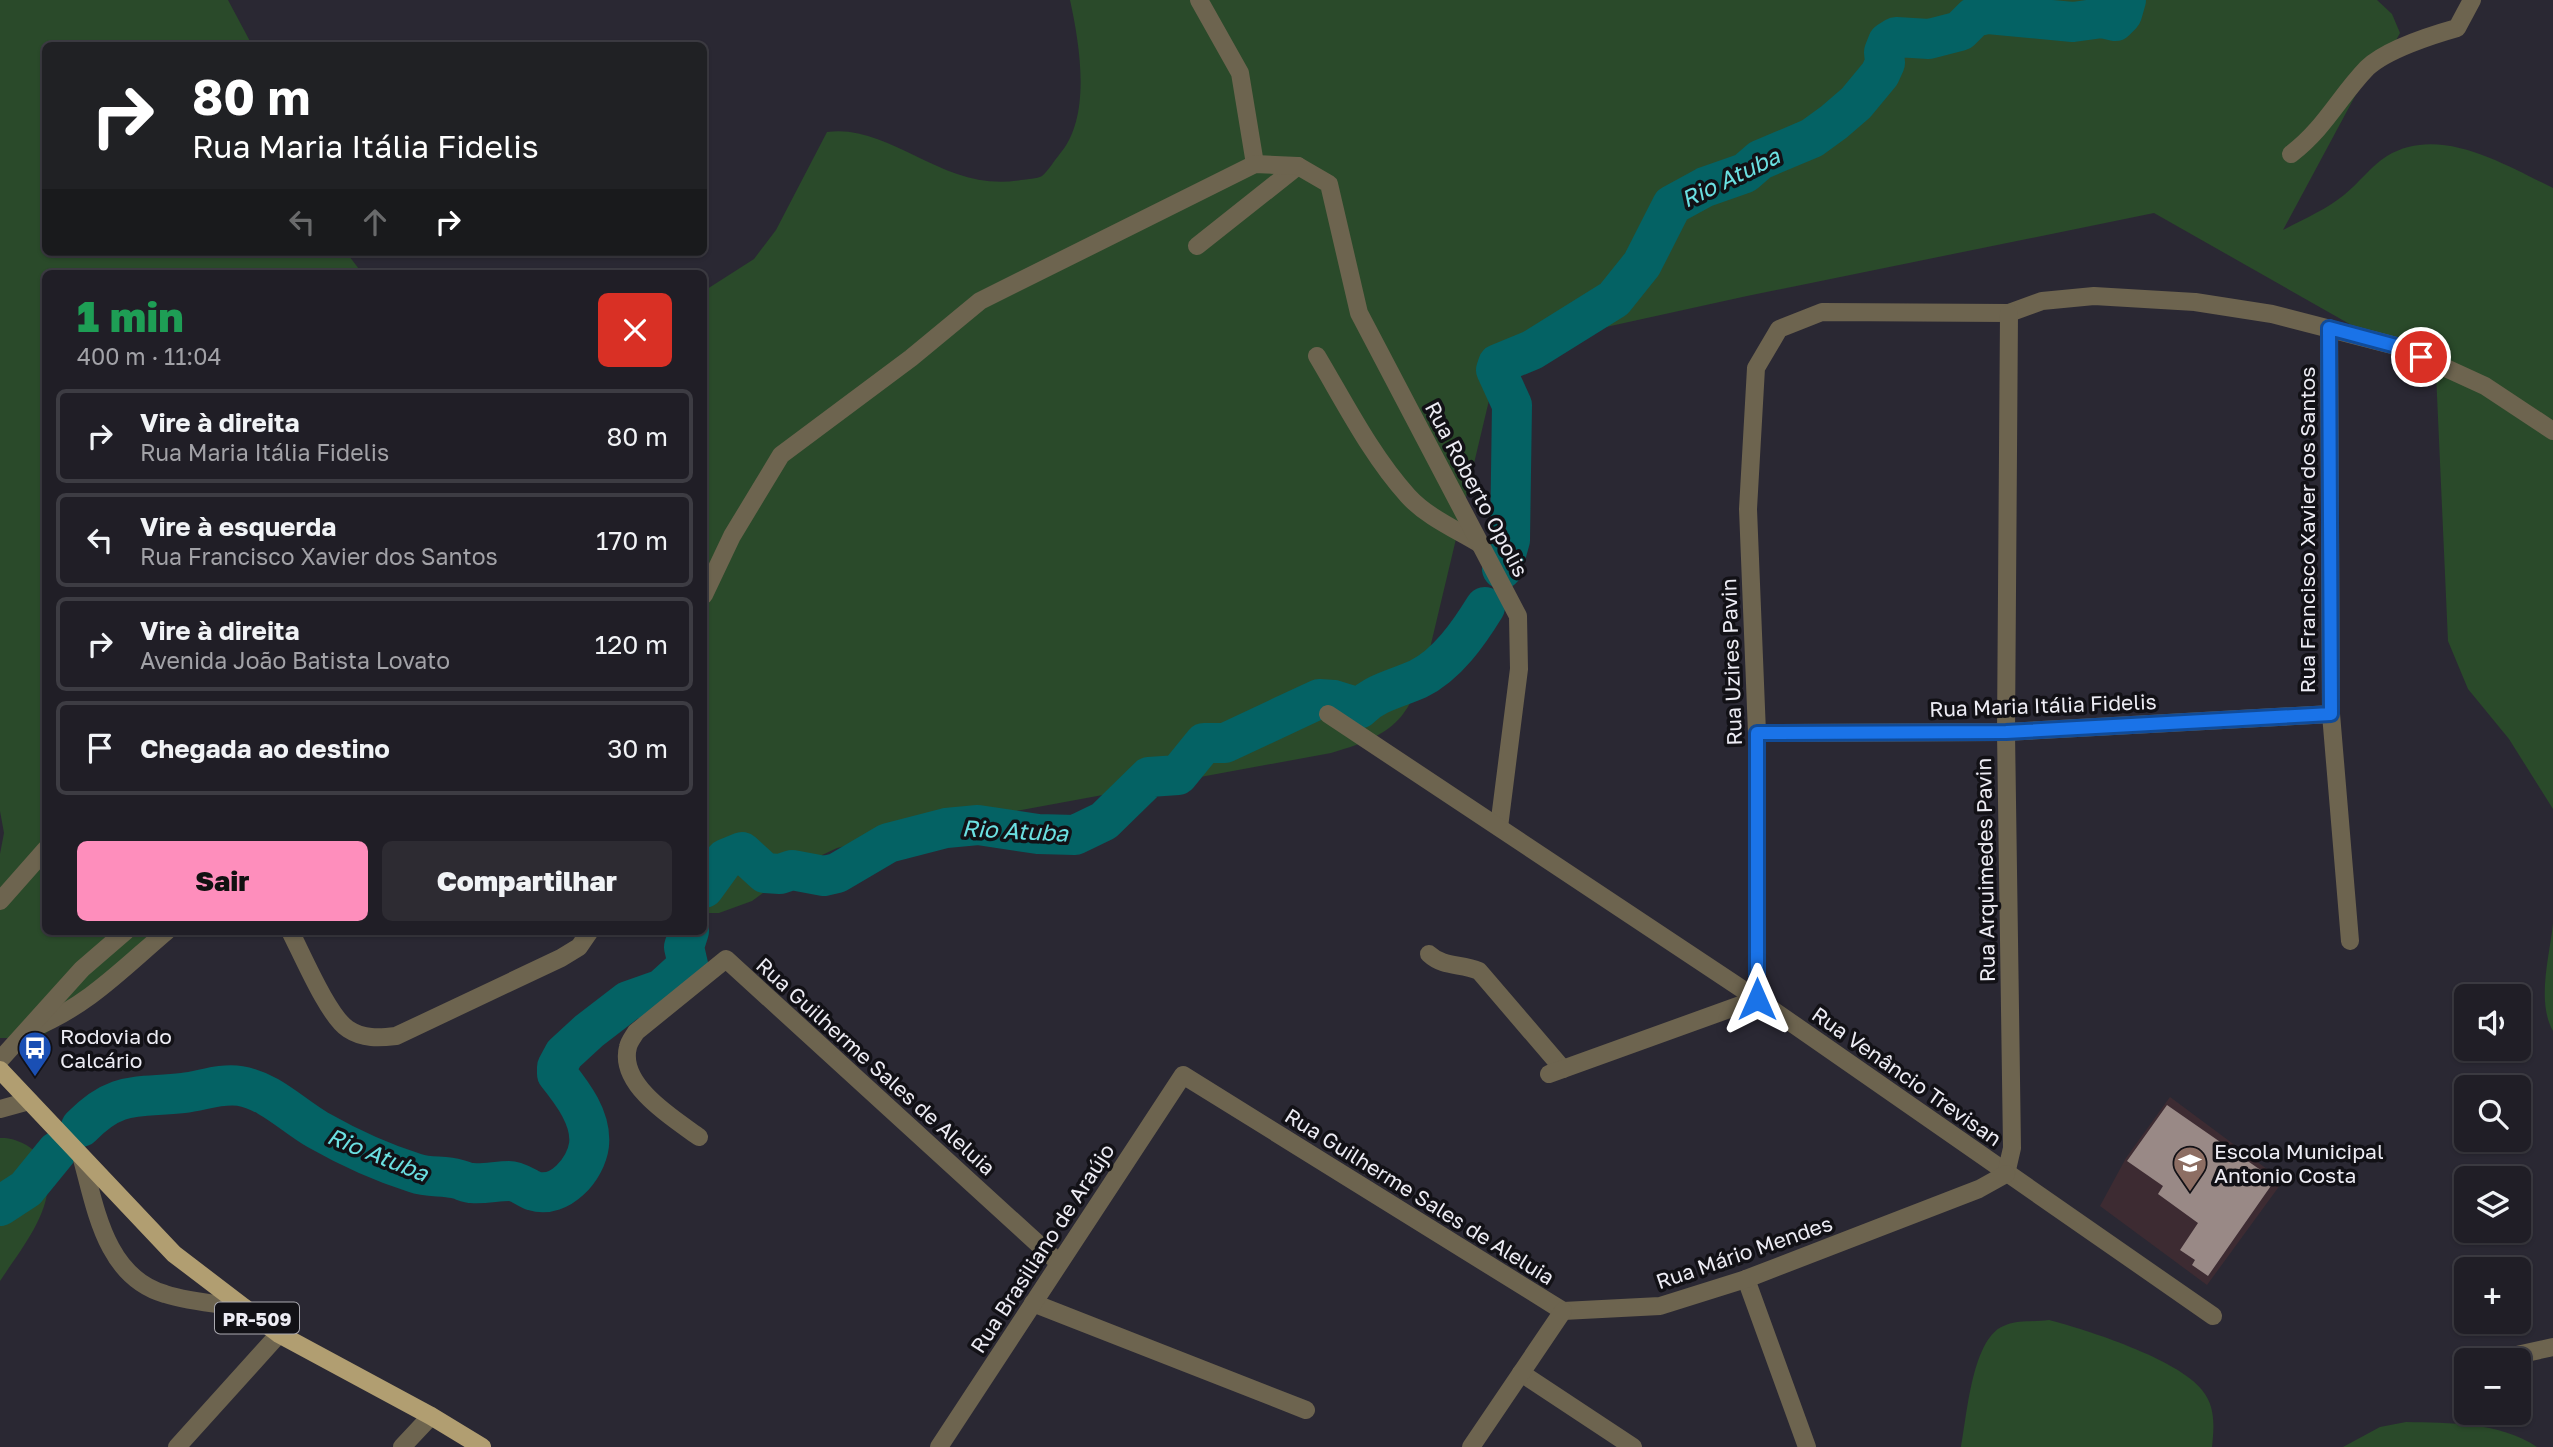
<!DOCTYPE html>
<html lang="pt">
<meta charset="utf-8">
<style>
:root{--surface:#201e26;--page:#2d2b32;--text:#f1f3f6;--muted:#a2a2a7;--line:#3d3c43;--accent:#fe8ebc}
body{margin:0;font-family:"Golos Text",sans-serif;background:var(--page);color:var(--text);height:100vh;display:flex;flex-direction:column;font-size:26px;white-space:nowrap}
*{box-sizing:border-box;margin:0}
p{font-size:23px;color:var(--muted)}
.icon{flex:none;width:38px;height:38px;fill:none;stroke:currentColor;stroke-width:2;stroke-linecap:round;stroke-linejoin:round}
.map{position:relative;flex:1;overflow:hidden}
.drawer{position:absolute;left:42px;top:270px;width:665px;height:665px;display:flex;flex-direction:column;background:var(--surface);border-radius:10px;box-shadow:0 2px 5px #0004,0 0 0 2px var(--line)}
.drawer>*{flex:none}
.banner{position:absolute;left:42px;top:42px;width:665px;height:214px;border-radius:10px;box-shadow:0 2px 5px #0004,0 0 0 2px var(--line);background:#202124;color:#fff;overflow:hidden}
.fabs{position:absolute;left:2454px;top:984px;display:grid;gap:14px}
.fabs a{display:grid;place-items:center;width:77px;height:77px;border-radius:10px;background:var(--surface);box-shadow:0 2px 5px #0004,0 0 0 2px var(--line);font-size:35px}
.pin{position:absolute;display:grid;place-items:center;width:60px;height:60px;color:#fff;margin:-30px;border:4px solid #fff;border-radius:50%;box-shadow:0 2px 7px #0007}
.me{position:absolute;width:77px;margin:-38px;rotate:0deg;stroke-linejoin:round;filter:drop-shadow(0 0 5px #0008)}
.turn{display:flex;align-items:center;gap:24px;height:147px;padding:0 35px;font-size:32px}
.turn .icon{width:91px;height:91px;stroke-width:2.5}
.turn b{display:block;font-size:49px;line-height:60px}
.lanes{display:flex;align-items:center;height:66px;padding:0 35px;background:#0003;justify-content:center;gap:35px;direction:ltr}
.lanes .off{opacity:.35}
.round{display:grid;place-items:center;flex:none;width:74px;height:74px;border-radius:10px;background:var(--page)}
.overview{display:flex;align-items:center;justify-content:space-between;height:119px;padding:0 35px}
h1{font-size:42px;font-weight:800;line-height:52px;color:#1e9e55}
.primary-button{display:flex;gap:14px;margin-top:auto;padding:14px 35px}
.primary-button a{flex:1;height:80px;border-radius:10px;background:var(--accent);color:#111;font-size:28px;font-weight:800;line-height:80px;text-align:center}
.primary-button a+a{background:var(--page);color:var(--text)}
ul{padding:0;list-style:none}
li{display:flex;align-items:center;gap:21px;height:94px;margin:0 14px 10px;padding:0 21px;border:4px solid var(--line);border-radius:10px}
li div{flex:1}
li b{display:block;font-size:26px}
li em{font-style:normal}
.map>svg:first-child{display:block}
.education{fill:#3d2b32}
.green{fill:#2a4a2a}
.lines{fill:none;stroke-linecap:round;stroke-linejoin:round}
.river{stroke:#046264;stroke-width:40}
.building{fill:#998986}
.minor{stroke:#6d644f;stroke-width:18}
.major{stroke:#b19e71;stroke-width:18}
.route-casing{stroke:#114b97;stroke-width:18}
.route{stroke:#1a73e8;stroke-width:12}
.labels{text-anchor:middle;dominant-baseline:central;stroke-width:7;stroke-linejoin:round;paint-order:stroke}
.shield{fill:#121116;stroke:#abaab1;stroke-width:2}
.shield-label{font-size:19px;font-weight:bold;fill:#edecf4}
.street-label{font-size:21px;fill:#edecf4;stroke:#121116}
.poi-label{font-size:21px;fill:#edecf4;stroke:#121116;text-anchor:start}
.water-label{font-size:23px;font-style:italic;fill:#6be0e2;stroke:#121116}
</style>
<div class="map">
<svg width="2553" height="1447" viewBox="0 0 2553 1447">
<rect width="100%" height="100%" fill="#2a2833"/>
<path class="education" d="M2170 1097 2283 1181 2207 1285 2100 1206 2126 1158Z"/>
<g class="green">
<path d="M0 0H228L252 45 46 46V252H346L362 273H46V931H154L68 1018 39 1038H0V854L4 833 0 811Z"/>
<path d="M1070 0H2377L2392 14 2400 33 2385 61 2361 85 2283 230C2302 220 2327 209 2344 195 2359 183 2370 167 2387 156 2440 124 2505 165 2553 188V809L2509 739 2468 689 2448 641 2436 373 2154 213 1747 296 1501 350 1431 644C1411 714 1404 732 1331 753L913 830 837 848 803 864 752 901 719 913H704V291L754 259 776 230 827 132C891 123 945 194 1021 180 1027 179 1037 179 1042 176 1048 171 1054 161 1059 155 1092 118 1080 46 1070 0Z"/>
<path d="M2553 923V1031C2536 1001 2550 955 2553 923Z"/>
<path d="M0 1138C13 1137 31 1145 38 1155 68 1194 22 1247 0 1281Z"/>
<path d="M2049 1320C2087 1330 2178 1359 2202 1390 2216 1407 2214 1427 2212 1447H1961C1967 1417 1972 1335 2006 1325 2018 1320 2035 1322 2049 1320Z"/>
<path d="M2406 1422C2449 1423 2500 1422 2537 1447H2343L2380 1427Z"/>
</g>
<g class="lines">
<g class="river">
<path d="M1502 569 1510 540 1512 405 1496 370 1498 364 1532 350 1614 299 1642 264 1672 205 1705 187 1745 173 1760 160 1812 138 1834 122 1856 103 1880 74 1885 63 1884 52 1888 42 1896 37 1929 39 1960 31 1974 17 1988 14 2073 22 2102 18 2115 21 2122 14 2126 0"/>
<path d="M704 888 725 859 742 852 765 873 780 874 792 870 824 876 837 873 888 843 946 828 978 825 1038 834 1075 835 1104 821 1149 777 1178 775 1204 743H1225L1319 699 1334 700 1360 708C1376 692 1398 688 1418 679 1447 665 1469 633 1485 607"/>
<path d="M81 1127C117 1090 137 1098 183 1093 202 1091 220 1083 240 1086 270 1091 292 1115 318 1130 348 1147 383 1163 415 1173 429 1178 444 1175 457 1179 462 1180 467 1183 472 1183 485 1184 497 1181 509 1181 518 1181 526 1188 534 1191 560 1199 586 1169 589 1145 592 1119 573 1094 557 1074V1067L564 1054 589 1031 628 1001 662 989 685 968 689 969 684 947 689 931"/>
<path d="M0 1206 26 1189 57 1151"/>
</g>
</g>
<path class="building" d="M2167 1105 2275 1180 2208 1276 2192 1265 2195 1260 2180 1250 2198 1223 2158 1194 2163 1186 2127 1161Z"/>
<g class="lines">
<g class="minor">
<path d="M1199 0 1240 73 1255 164"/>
<path d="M2291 154C2325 128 2339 97 2367 68 2386 50 2432 35 2457 28L2472 0"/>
<path d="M1197 246 1298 166"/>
<path d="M2329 328 2331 714 2350 941"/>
<path d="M1317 356C1345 403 1371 455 1408 496 1427 517 1457 530 1480 544"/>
<path d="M704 595 732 536 781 455 911 358 980 301 1255 164 1298 166 1329 184 1359 313 1518 616 1519 669 1499 827"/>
<path d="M1328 714 1757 999 2213 1316"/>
<path d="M1757 733 2006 732 2331 714"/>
<path d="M0 901 46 849"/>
<path d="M290 931C302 954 328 1016 348 1029 363 1039 379 1038 396 1036L561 958 579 947 590 931"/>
<path d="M1429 954C1444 968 1461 963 1479 971L1563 1069"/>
<path d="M31 1029C88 1006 121 970 167 931"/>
<path d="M0 1060 82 969 126 931"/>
<path d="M1549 1074 1757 999V733L1748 509 1756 368 1779 329 1822 312 2009 313 2042 301 2094 296 2195 302 2272 314 2400 347 2485 386 2553 431"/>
<path d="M0 1109 29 1101"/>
<path d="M699 1137C674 1119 618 1085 628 1047 629 1042 633 1037 636 1032L726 959 1059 1263"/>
<path d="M82 1159C96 1210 106 1277 165 1294 190 1302 219 1304 245 1308"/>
<path d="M2006 1174 2012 1148 2006 732 2009 313"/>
<path d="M1746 1279 1807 1447"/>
<path d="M1033 1303 1306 1410"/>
<path d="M1563 1311 1660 1306 1746 1279 1979 1189 2006 1174"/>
<path d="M2494 1360 2553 1347"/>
<path d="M1521 1373 1633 1447"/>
<path d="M177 1447 279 1334"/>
<path d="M402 1447 431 1416"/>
<path d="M939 1447 1183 1075 1563 1311"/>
<path d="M1471 1447 1563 1311"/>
</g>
<path class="major" d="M0 1070 174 1254 279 1334 431 1416 482 1447"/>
</g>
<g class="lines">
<g class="route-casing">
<path id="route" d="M1757 999V733L2006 732 2331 714 2329 328 2400 347 2421 357"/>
</g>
<use href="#route" class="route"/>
</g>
<defs>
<g id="bus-pin" transform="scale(1.75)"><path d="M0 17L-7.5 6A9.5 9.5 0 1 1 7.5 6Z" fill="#1a4fb4" stroke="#121116"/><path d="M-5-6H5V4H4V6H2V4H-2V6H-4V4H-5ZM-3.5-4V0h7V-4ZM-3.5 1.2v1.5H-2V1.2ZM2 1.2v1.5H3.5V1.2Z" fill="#fff"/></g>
<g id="school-pin" transform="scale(1.75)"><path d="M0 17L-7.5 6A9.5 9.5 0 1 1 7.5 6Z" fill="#8d6e63" stroke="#121116"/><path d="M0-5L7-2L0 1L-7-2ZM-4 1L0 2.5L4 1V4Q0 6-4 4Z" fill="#fff"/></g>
</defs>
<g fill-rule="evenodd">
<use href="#bus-pin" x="35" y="1048"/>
<use href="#school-pin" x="2190" y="1163"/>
</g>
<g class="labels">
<rect class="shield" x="215" y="1302.5" width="84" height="31" rx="5"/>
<g class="shield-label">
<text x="257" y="1318">PR-509</text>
</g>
<g class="street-label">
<text transform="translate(1477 489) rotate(62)">Rua Roberto Opolis</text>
<text transform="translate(2307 530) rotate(-90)">Rua Francisco Xavier dos Santos</text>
<text transform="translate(1731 662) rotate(-92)">Rua Uzires Pavin</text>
<text transform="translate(2043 705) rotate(-2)">Rua Maria Itália Fidelis</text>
<text transform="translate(1985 870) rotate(-91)">Rua Arquimedes Pavin</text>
<text transform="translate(876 1066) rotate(42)">Rua Guilherme Sales de Aleluia</text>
<text transform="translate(1907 1076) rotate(35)">Rua Venâncio Trevisan</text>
<text transform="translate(1420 1196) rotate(32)">Rua Guilherme Sales de Aleluia</text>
<text transform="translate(1042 1248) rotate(-57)">Rua Brasiliano de Araújo</text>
<text transform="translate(1744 1252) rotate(-19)">Rua Mário Mendes</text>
</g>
<g class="poi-label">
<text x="60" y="1036">Rodovia do<tspan x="60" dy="24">Calcário</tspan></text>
<text x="2214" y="1151">Escola Municipal<tspan x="2214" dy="24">Antonio Costa</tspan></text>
</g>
<g class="water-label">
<text transform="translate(1730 177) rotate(-26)">Rio Atuba</text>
<text transform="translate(1015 830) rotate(3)">Rio Atuba</text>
<text transform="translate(378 1154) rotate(22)">Rio Atuba</text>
</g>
</g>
</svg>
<div class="fabs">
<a><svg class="icon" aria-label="sound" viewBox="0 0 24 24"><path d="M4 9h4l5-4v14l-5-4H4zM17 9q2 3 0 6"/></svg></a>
<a><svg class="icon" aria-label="search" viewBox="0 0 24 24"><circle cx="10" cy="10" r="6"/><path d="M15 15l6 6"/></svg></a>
<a><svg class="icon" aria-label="layers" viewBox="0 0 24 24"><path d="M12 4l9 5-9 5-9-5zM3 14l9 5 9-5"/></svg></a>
<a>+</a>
<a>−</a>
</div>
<div class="pin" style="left:2421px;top:357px;background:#d93025"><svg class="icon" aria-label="arrive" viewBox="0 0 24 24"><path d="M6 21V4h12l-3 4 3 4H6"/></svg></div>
<svg class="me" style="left:1757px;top:999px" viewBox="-20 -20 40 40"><path d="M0-17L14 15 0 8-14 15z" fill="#1a73e8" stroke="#fff" stroke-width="4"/></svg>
<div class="banner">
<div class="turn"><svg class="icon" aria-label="right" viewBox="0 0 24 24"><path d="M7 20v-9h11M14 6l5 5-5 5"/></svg><div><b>80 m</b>Rua Maria Itália Fidelis</div></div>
<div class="lanes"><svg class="icon off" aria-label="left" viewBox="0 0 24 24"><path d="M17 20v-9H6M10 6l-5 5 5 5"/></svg><svg class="icon off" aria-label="ahead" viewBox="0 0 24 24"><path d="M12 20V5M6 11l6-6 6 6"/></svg><svg class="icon" aria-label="right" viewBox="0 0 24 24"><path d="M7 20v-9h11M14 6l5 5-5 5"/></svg></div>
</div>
<section class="drawer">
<div class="overview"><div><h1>1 min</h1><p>400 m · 11:04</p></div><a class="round" style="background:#d93025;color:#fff"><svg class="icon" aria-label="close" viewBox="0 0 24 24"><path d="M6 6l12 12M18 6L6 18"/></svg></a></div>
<ul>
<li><svg class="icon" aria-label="right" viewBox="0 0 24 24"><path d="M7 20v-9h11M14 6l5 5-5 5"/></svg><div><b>Vire à direita</b><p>Rua Maria Itália Fidelis</p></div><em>80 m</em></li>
<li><svg class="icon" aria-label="left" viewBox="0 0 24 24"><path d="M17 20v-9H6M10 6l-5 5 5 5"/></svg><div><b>Vire à esquerda</b><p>Rua Francisco Xavier dos Santos</p></div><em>170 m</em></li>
<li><svg class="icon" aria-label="right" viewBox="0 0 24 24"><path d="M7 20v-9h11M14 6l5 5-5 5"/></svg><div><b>Vire à direita</b><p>Avenida João Batista Lovato</p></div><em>120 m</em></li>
<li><svg class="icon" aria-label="arrive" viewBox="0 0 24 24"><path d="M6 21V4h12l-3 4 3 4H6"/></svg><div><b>Chegada ao destino</b></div><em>30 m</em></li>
</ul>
<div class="primary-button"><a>Sair</a><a>Compartilhar</a></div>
</section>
</div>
